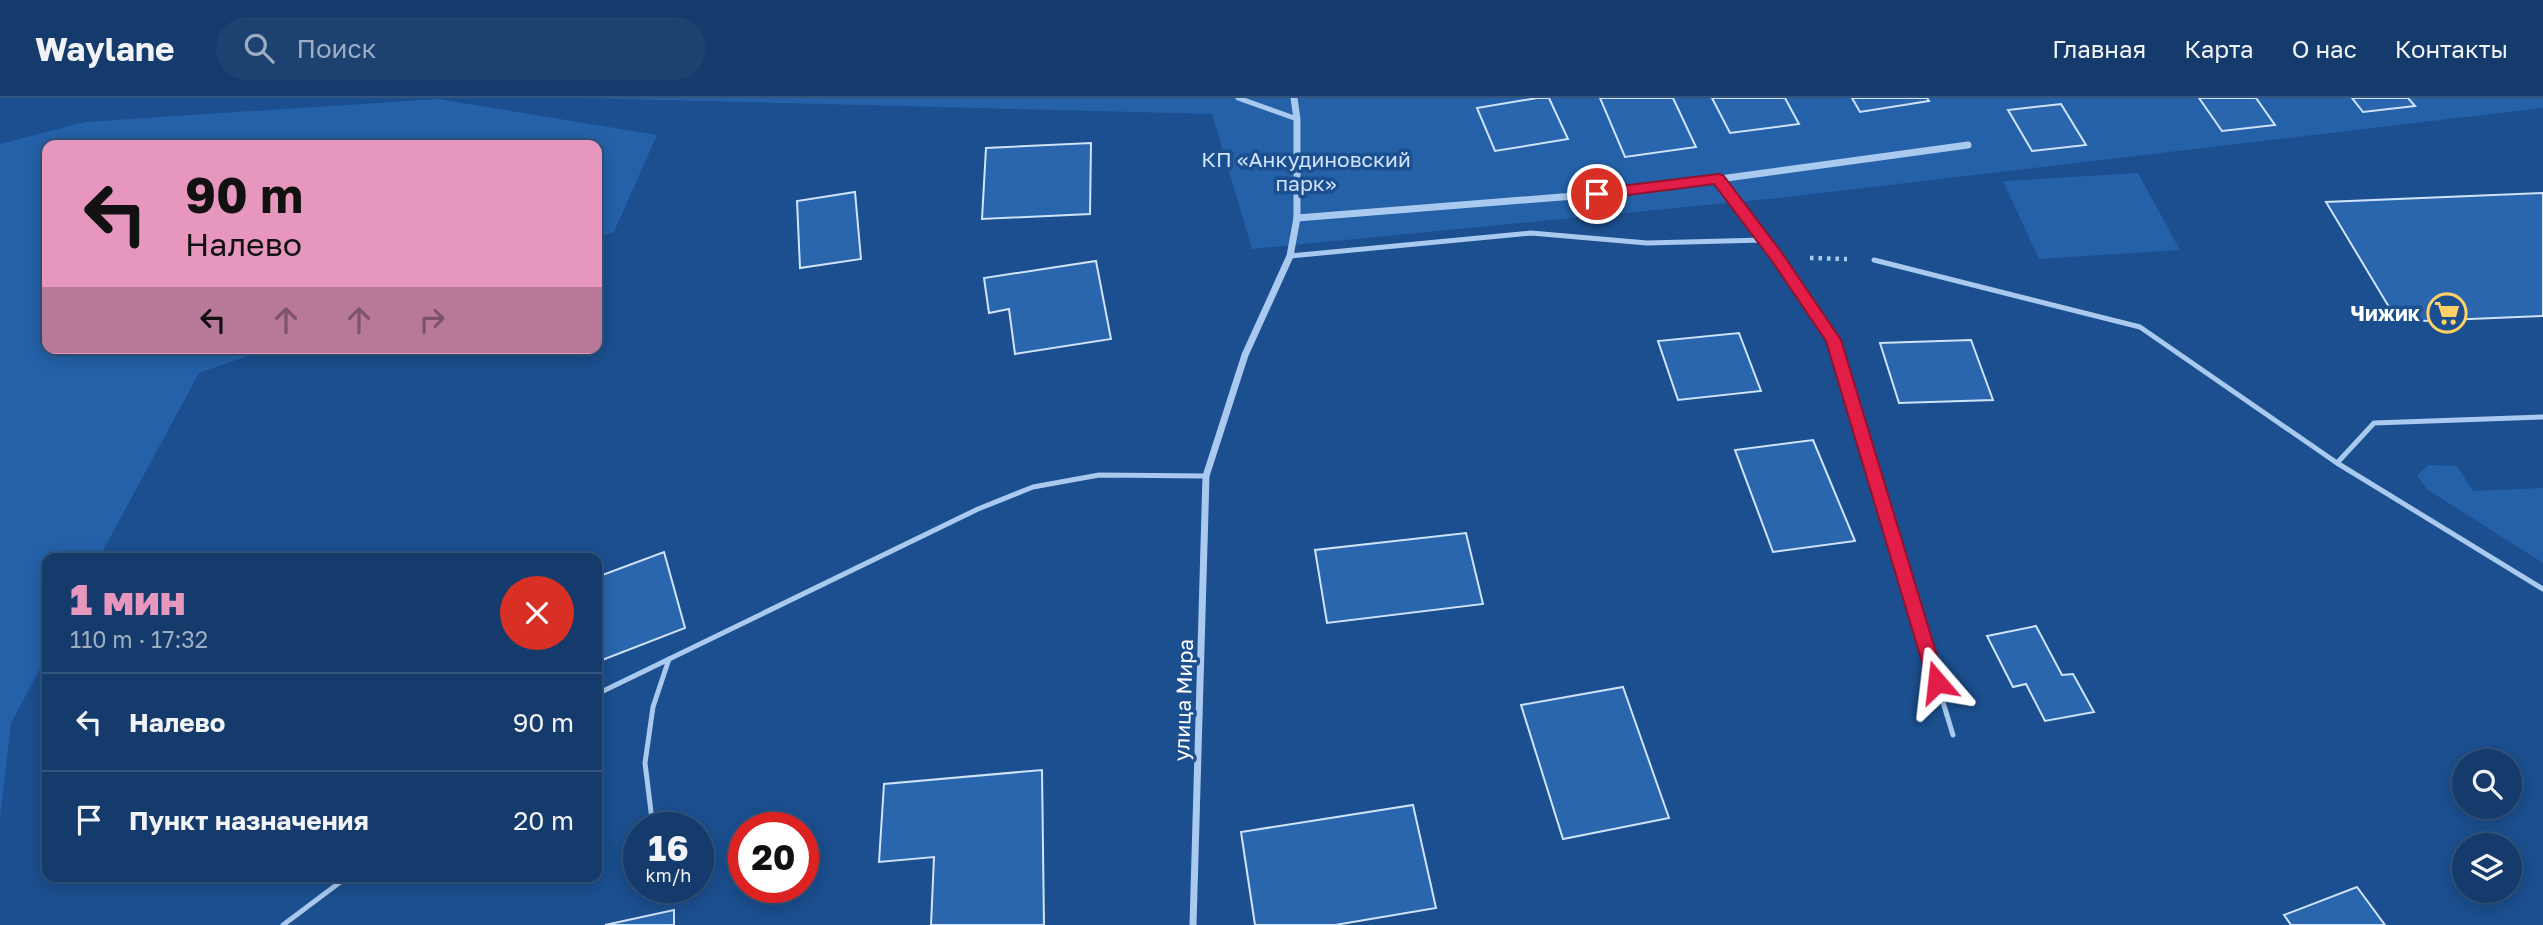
<!DOCTYPE html>
<html lang="ru">
<meta charset="utf-8">
<style>
:root{--surface:#143b6b;--page:#1d4271;--text:#f1f3f6;--muted:#9dadc1;--line:#33557e;--accent:#e797bd}
body{margin:0;font-family:"Golos Text",sans-serif;background:var(--page);color:var(--text);height:100vh;display:flex;flex-direction:column;font-size:26px;white-space:nowrap}
*{box-sizing:border-box;margin:0}
p{font-size:23px;color:var(--muted)}
.icon{flex:none;width:38px;height:38px;fill:none;stroke:currentColor;stroke-width:2;stroke-linecap:round;stroke-linejoin:round}
.map{position:relative;flex:1;overflow:hidden}
.details{position:absolute;left:42px;top:455px;width:560px;height:329px;display:flex;flex-direction:column;background:var(--surface);border-radius:14px;box-shadow:0 4px 18px #0003,0 0 0 2px var(--line)}
.details>*{flex:none}
.banner{position:absolute;left:42px;top:42px;width:560px;height:214px;border-radius:14px;box-shadow:0 4px 18px #0003,0 0 0 2px var(--line);background:#e797bd;color:#111;overflow:hidden}
.tools{position:absolute;left:2452px;top:651px;display:grid;gap:14px}
.tools a{display:grid;place-items:center;width:70px;height:70px;border-radius:50%;background:var(--surface);box-shadow:0 4px 18px #0003,0 0 0 2px var(--line);font-size:35px}
.speed{position:absolute;left:623px;top:714px;display:flex;gap:14px;font-size:35px;font-weight:700;text-align:center}
.speed>*{display:grid;place-content:center;width:91px;height:91px;border-radius:50%;background:var(--surface);box-shadow:0 4px 18px #0003,0 0 0 2px var(--line);line-height:1}
.speed small{font-size:18px;font-weight:400}
.speed .limit{border:10px solid #d22;background:#fff;color:#111}
.pin{position:absolute;display:grid;place-items:center;width:60px;height:60px;color:#fff;margin:-30px;border:4px solid #fff;border-radius:50%;box-shadow:0 2px 7px #0007}
.me{position:absolute;width:77px;margin:-38px;rotate:343deg;stroke-linejoin:round;filter:drop-shadow(0 0 5px #0008)}
.turn{display:flex;align-items:center;gap:24px;height:147px;padding:0 28px;font-size:32px}
.turn .icon{width:91px;height:91px;stroke-width:2.5}
.turn b{display:block;font-size:49px;line-height:60px}
.lanes{display:flex;align-items:center;height:66px;padding:0 28px;background:#0003;justify-content:center;gap:35px;direction:ltr}
.lanes .off{opacity:.35}
.round{display:grid;place-items:center;flex:none;width:74px;height:74px;border-radius:37px;background:var(--page)}
.summary{display:flex;align-items:center;justify-content:space-between;height:119px;padding:0 28px}
h1{font-size:42px;font-weight:800;line-height:52px;color:var(--accent)}
ul{padding:0;list-style:none}
li{display:flex;align-items:center;gap:21px;height:98px;padding:0 28px;border-top:2px solid var(--line)}
li div{flex:1}
li b{display:block;font-size:26px}
li em{font-style:normal}
header{display:flex;align-items:center;gap:42px;box-sizing:border-box;height:98px;padding:0 35px;background:var(--surface);border-bottom:2px solid var(--line)}
header strong{font-size:33px}
nav{display:flex;gap:38px;margin-inline-start:auto;font-size:24px}
.search{width:490px;height:63px;background:var(--page);display:flex;align-items:center;gap:18px;box-sizing:border-box;padding:0 24px;border-radius:38px;color:var(--muted);font-size:26px}
.map>svg:first-child{display:block}
.green{fill:#2461a8}
.building{fill:#2a66ad;stroke:#cfe3fa;stroke-width:2}
.lines{fill:none;stroke-linecap:round;stroke-linejoin:round}
.path{stroke:#a9c9ee;stroke-width:4.5;stroke-dasharray:3.5 5;stroke-linecap:butt}
.service{stroke:#a9c9ee;stroke-width:5}
.minor{stroke:#a9c9ee;stroke-width:7}
.route{fill:#e11d48;stroke:#92132f;stroke-width:2}
.labels{text-anchor:middle;dominant-baseline:central;stroke-width:7;stroke-linejoin:round;paint-order:stroke}
.park-label{font-size:21px;fill:#cfe3fa;stroke:#1b4f8f}
.poi-label{font-size:21px;font-weight:bold;fill:#fff;stroke:#1b4f8f;text-anchor:end}
.street-label{font-size:21px;fill:#fff;stroke:#1b4f8f}
</style>
<header>
<strong>Waylane</strong>
<div class="search"><svg class="icon" aria-label="search" viewBox="0 0 24 24"><circle cx="10" cy="10" r="6"/><path d="M15 15l6 6"/></svg>Поиск</div>
<nav><a>Главная</a><a>Карта</a><a>О нас</a><a>Контакты</a></nav>
</header>
<div class="map">
<svg width="2543" height="827" viewBox="0 0 2543 827">
<rect width="100%" height="100%" fill="#1b4f8f"/>
<g class="green">
<path d="M583 0H2543V10L1779 100 1252 151 1212 16Z"/>
<path d="M438 1 657 37 614 134 597 140V47H47V250H271L199 275 99 460H47V558L11 625 0 720V46L85 24Z"/>
<path d="M2138 75 2180 152 2039 161 2003 83Z"/>
<path d="M2428 367 2457 368 2473 393 2543 390V465L2428 392 2417 378Z"/>
</g>
<g class="building">
<path d="M1537 0H1549L1568 41 1495 53 1477 10Z"/>
<path d="M1600 0H1673L1696 49 1625 59Z"/>
<path d="M1712 0H1785L1799 26 1730 35Z"/>
<path d="M1852 0H1927L1929 3 1860 14Z"/>
<path d="M2199 0H2256L2275 27 2222 33Z"/>
<path d="M2352 0H2408L2415 8 2363 14Z"/>
<path d="M2061 6 2086 47 2032 53 2008 12Z"/>
<path d="M1091 45 1090 116 982 121 986 50Z"/>
<path d="M855 94 861 161 800 170 797 103Z"/>
<path d="M2543 95V218L2398 224 2326 104Z"/>
<path d="M1096 163 1111 241 1015 256 1009 211 989 215 984 180Z"/>
<path d="M1739 235 1761 293 1678 302 1658 243Z"/>
<path d="M1971 242 1993 302 1899 305 1880 245Z"/>
<path d="M1813 342 1855 443 1773 454 1735 352Z"/>
<path d="M1466 435 1483 506 1327 525 1315 452Z"/>
<path d="M664 454 685 530 597 564V479Z"/>
<path d="M2036 528 2062 577 2073 576 2094 614 2045 623 2026 586 2013 589 1987 538Z"/>
<path d="M1623 589 1669 720 1563 741 1521 607Z"/>
<path d="M1042 672 1044 827H931L934 759 879 764 884 686Z"/>
<path d="M1413 707 1436 810 1335 827H1255L1241 734Z"/>
<path d="M2357 789 2385 827H2291L2284 817Z"/>
<path d="M674 812V827H605Z"/>
</g>
<g class="lines">
<path class="path" d="M1810 160 1847 161"/>
<g class="service">
<path d="M1238 0 1297 21"/>
<path d="M1718 81 1764 142"/>
<path d="M1290 158 1531 135 1647 145 1764 142 1833 242 1953 637"/>
<path d="M1874 162 2140 229 2337 365 2543 491"/>
<path d="M2337 365 2374 325 2543 319"/>
<path d="M597 596 978 411 1033 389 1099 377 1206 378"/>
<path d="M653 730 645 665 653 609 669 561"/>
<path d="M283 827 347 779"/>
</g>
<g class="minor">
<path d="M1297 120 1624 94 1968 47"/>
<path d="M1193 827 1206 378 1245 257 1290 158 1297 120V21L1294 0"/>
</g>
</g>
<path class="route" d="M1718 76 1723 77 1782 155 1841 242 1945 584 1943 590 1937 592 1931 590 1928 584 1826 243 1772 163 1714 86 1597 101 1590 96 1597 91Z"/>
<defs>
<g id="supermarket-ring" transform="scale(2.0125)"><circle r="9.5" fill="#1b4f8f" stroke="#ffd166" stroke-width="1.5"/><path d="M-6-5.5h2.5l.6 2H6L4.5 2H-2.5L-4.4-4H-6ZM-1.5 3.2a1.3 1.3 0 1 0 .1 0ZM3 3.2a1.3 1.3 0 1 0 .1 0Z" fill="#ffd166"/></g>
</defs>
<g fill-rule="evenodd">
<use href="#supermarket-ring" x="2447" y="215"/>
</g>
<g class="labels">
<g class="park-label">
<text x="1306" y="61">КП «Анкудиновский<tspan x="1306" dy="24">парк»</tspan></text>
</g>
<g class="poi-label">
<text x="2420" y="215">Чижик</text>
</g>
<g class="street-label">
<text transform="translate(1183 602) rotate(-88)">улица Мира</text>
</g>
</g>
</svg>
<div class="tools">
<a><svg class="icon" aria-label="search" viewBox="0 0 24 24"><circle cx="10" cy="10" r="6"/><path d="M15 15l6 6"/></svg></a>
<a><svg class="icon" aria-label="layers" viewBox="0 0 24 24"><path d="M12 4l9 5-9 5-9-5zM3 14l9 5 9-5"/></svg></a>
</div>
<div class="speed"><div>16<small>km/h</small></div><div class="limit">20</div></div>
<div class="pin" style="left:1597px;top:96px;background:#d93025"><svg class="icon" aria-label="arrive" viewBox="0 0 24 24"><path d="M6 21V4h12l-3 4 3 4H6"/></svg></div>
<svg class="me" style="left:1937px;top:584px" viewBox="-20 -20 40 40"><path d="M0-17L14 15 0 8-14 15z" fill="#e11d48" stroke="#fff" stroke-width="4"/></svg>
<div class="banner">
<div class="turn"><svg class="icon" aria-label="left" viewBox="0 0 24 24"><path d="M17 20v-9H6M10 6l-5 5 5 5"/></svg><div><b>90 m</b>Налево</div></div>
<div class="lanes"><svg class="icon" aria-label="left" viewBox="0 0 24 24"><path d="M17 20v-9H6M10 6l-5 5 5 5"/></svg><svg class="icon off" aria-label="ahead" viewBox="0 0 24 24"><path d="M12 20V5M6 11l6-6 6 6"/></svg><svg class="icon off" aria-label="ahead" viewBox="0 0 24 24"><path d="M12 20V5M6 11l6-6 6 6"/></svg><svg class="icon off" aria-label="right" viewBox="0 0 24 24"><path d="M7 20v-9h11M14 6l5 5-5 5"/></svg></div>
</div>
<section class="details">
<div class="summary"><div><h1>1 мин</h1><p>110 m · 17:32</p></div><a class="round" style="background:#d93025;color:#fff"><svg class="icon" aria-label="close" viewBox="0 0 24 24"><path d="M6 6l12 12M18 6L6 18"/></svg></a></div>
<ul>
<li><svg class="icon" aria-label="left" viewBox="0 0 24 24"><path d="M17 20v-9H6M10 6l-5 5 5 5"/></svg><div><b>Налево</b></div><em>90 m</em></li>
<li><svg class="icon" aria-label="arrive" viewBox="0 0 24 24"><path d="M6 21V4h12l-3 4 3 4H6"/></svg><div><b>Пункт назначения</b></div><em>20 m</em></li>
</ul>
</section>
</div>
